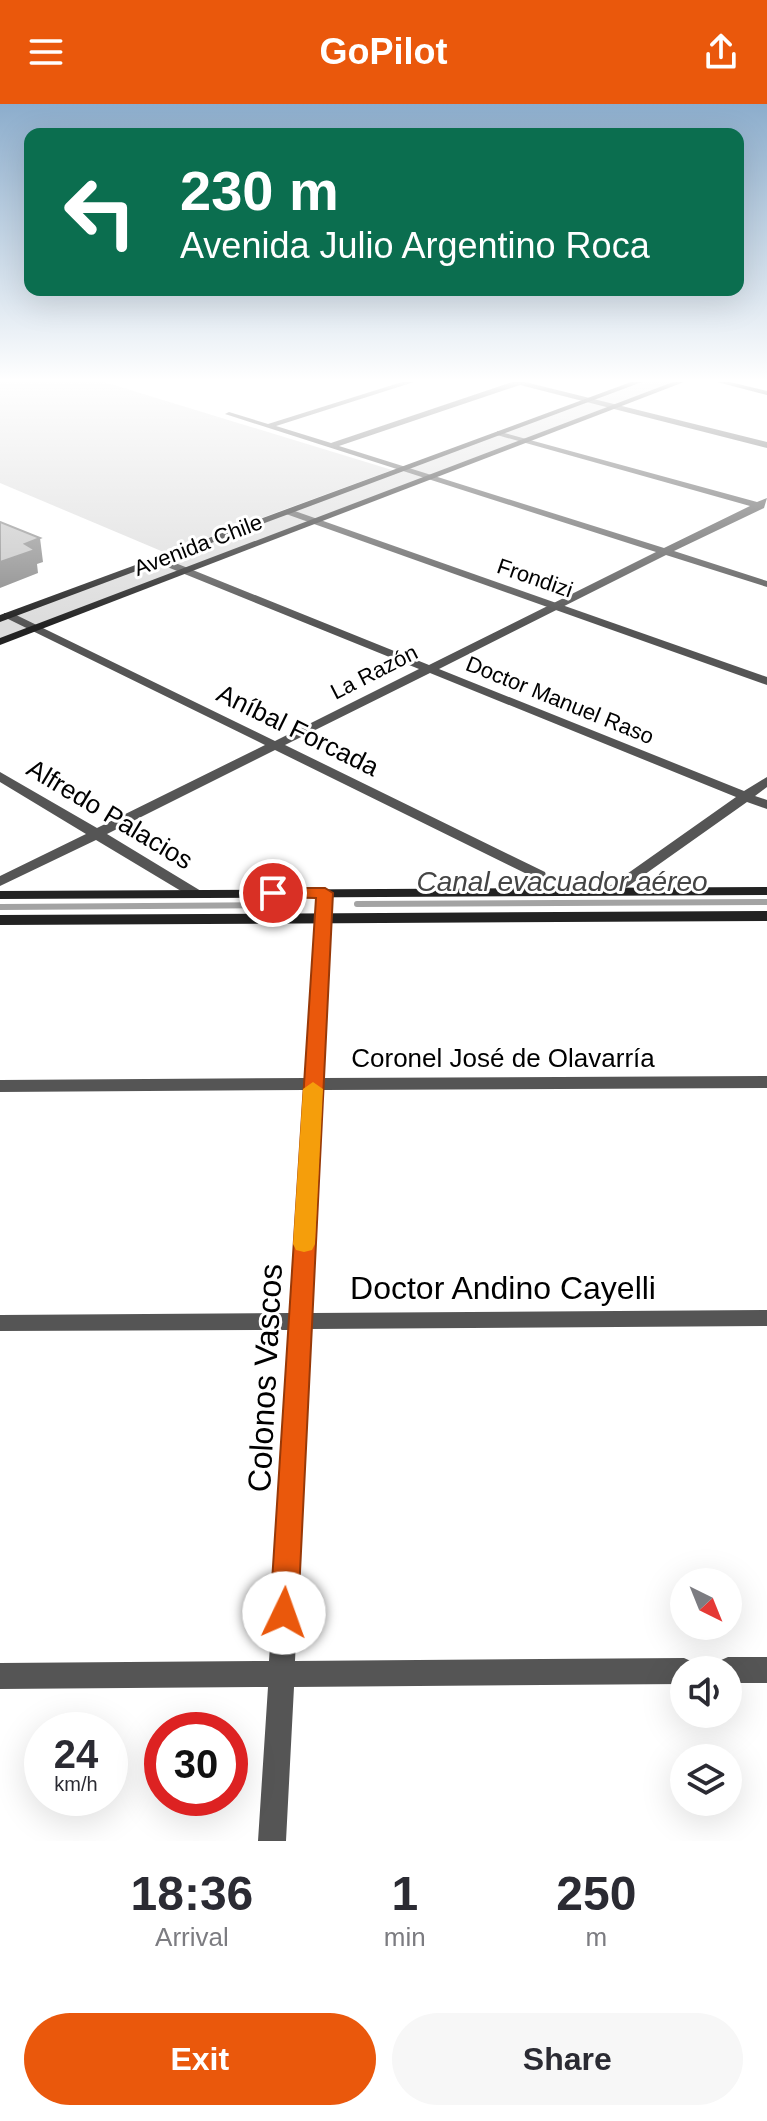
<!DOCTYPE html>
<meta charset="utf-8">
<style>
:root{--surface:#fff;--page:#f7f7f7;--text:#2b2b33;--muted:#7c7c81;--accent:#ea580c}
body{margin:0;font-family:Helvetica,sans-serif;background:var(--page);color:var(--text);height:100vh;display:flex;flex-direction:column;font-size:30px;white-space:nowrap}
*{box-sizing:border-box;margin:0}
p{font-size:26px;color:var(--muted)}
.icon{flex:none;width:44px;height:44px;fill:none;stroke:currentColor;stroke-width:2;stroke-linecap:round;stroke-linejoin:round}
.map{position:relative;height:1737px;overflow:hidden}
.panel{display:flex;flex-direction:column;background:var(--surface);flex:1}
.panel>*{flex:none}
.banner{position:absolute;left:24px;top:24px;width:720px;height:168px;border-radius:16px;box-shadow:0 8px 32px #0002;background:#0b6e4f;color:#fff;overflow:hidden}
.needle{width:52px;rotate:137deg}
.tools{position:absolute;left:670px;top:1464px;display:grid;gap:16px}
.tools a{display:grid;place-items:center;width:72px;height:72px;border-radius:50%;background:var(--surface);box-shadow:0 8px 32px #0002;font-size:40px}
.speed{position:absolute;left:24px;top:1608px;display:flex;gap:16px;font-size:40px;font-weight:700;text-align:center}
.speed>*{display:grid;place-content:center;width:104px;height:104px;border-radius:50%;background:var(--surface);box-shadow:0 8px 32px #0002;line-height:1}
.speed small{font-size:20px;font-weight:400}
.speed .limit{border:12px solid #d22;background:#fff;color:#111}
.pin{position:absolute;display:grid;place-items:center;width:68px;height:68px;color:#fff;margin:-34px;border:4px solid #fff;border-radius:50%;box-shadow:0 2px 8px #0007}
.me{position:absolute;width:88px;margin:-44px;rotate:3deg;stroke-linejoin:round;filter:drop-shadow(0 0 6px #0008)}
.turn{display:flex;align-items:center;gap:28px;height:168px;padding:0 24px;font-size:36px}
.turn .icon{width:104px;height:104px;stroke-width:2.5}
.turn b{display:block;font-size:56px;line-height:68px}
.eta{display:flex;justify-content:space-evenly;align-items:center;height:136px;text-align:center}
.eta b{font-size:48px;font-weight:600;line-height:56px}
.primary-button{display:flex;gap:16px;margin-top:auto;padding:16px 24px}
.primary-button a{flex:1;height:92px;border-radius:48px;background:var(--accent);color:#fff;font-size:32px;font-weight:600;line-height:92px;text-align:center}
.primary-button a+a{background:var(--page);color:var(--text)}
header{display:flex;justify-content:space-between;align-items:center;height:104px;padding:0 24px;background:var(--accent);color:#fff;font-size:36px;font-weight:600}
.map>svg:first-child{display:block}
.green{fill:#dcdcdc}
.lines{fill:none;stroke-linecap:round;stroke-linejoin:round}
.stream{stroke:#a3a3a3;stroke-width:6}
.minor{fill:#555;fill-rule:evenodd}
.tertiary{fill:#555;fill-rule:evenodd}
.secondary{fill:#222;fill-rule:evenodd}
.shaded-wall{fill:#898989}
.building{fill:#c4c4c4;stroke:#898989;stroke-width:2}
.route{fill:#ea580c;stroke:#983908;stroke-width:2}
.slow{fill:#f59e0b}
.labels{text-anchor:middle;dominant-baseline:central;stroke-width:6;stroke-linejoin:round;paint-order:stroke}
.far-street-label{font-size:22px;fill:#000;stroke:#fff}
.street-label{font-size:26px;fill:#000;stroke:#fff}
.water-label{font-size:28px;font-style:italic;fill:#444;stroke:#fff}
.near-street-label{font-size:32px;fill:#000;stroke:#fff}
</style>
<header><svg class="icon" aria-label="menu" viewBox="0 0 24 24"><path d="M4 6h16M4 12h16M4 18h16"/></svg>GoPilot<svg class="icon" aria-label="share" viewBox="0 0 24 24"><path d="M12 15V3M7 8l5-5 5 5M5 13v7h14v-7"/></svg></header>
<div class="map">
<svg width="767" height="1737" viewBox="0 0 767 1737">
<rect width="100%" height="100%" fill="#fff"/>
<g class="green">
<path d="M0 278H104L392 366 166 449 0 379Z"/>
<path d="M638 278H680L0 538V515Z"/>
</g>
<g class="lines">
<g class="stream">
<path d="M357 800 767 798"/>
<path d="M0 803 291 801"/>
</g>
<g class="minor">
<path d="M402 278H414L276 322 331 339 512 278H525L767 338V344L520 281 339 342 664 444 750 402 497 331V327L757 398 767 394 764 404 674 447 767 477V483L666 451 439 565 744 687 767 673V683L755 692 767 696V705L747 698 617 790H607L605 787 607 784 736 693 430 569 285 641 545 768 548 778C543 785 531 790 523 792L516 788 533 776V773L275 646 107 730 201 787 203 790 201 793H191L96 736 0 782V772L86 730 0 678V668L97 724 265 641 4 513V509H12L275 637 419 565 155 458V454H163L429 561 656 448 225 310 229 308 268 320Z"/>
<path d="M325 785 332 789 323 974 767 972V984L323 986 312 1209 767 1206V1222L311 1225 295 1557 684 1554 693 1558 697 1566H684V1580L294 1583 286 1737H258L268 1583 0 1585V1559L269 1557 290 1226 0 1227V1211L291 1209 305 986 0 988V976L306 974 318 789Z"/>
<path d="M728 1553H767V1579H728V1566H715L719 1557Z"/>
</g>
<path class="tertiary" d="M286 406H292L767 573V581L286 410Z"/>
<g class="secondary">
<path d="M631 278H642L0 518V511Z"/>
<path d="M673 278H684L0 541V534Z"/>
<path d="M717 278H730L767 287V291Z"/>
<path d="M767 783V791L0 795V787Z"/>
<path d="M767 807V817L0 821V811Z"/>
</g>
</g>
<path class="shaded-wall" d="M40 434 43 458 37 460 38 469 0 484V458L25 440Z"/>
<path class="building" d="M0 418 40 434 25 440 35 446 0 458Z"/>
<linearGradient id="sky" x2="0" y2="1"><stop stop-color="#8cadcc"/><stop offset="0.53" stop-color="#fff"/><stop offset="1" stop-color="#fff" stop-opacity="0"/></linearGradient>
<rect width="767" height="521" fill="url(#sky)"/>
<path class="route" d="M273 784H325L333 789 298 1509 294 1518 284 1522 274 1518 270 1509 316 794 267 793 265 789 267 786Z"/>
<path class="slow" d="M313 978 323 985 315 1140 312 1146 304 1148 296 1146 293 1140 303 985Z"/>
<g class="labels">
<g class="far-street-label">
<text transform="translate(198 441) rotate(-21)">Avenida Chile</text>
<text transform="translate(535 474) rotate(19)">Frondizi</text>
<text transform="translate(374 568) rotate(-27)">La Razón</text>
<text transform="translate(560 596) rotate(22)">Doctor Manuel Raso</text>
</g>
<g class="street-label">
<text transform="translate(298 626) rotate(26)">Aníbal Forcada</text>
<text transform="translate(110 710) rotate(31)">Alfredo Palacios</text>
<text x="503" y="954">Coronel José de Olavarría</text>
</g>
<g class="water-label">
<text x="562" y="777">Canal evacuador aéreo</text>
</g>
<g class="near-street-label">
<text x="503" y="1184">Doctor Andino Cayelli</text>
<text transform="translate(265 1274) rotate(-87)">Colonos Vascos</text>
</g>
</g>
</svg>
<div class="tools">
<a><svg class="needle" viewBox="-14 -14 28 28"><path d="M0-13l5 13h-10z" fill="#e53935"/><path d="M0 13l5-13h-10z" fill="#7c7c81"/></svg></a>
<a><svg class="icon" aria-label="sound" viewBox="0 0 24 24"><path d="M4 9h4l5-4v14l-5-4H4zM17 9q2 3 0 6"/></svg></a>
<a><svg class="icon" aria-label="layers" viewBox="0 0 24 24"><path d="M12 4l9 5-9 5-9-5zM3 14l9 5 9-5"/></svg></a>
</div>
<div class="speed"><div>24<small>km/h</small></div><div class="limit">30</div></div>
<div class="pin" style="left:273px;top:789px;background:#d93025"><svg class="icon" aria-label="arrive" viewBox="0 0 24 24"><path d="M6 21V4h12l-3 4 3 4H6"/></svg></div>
<svg class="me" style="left:284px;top:1509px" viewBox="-20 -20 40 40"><circle r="19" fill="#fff"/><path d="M0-13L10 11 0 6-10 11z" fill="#ea580c"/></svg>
<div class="banner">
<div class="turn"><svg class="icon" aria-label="left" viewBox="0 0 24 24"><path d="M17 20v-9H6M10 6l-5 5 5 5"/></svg><div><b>230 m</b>Avenida Julio Argentino Roca</div></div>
</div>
</div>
<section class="panel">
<div class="eta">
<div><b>18:36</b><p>Arrival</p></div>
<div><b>1</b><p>min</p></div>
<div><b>250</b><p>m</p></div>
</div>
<div class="primary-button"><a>Exit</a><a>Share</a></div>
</section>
